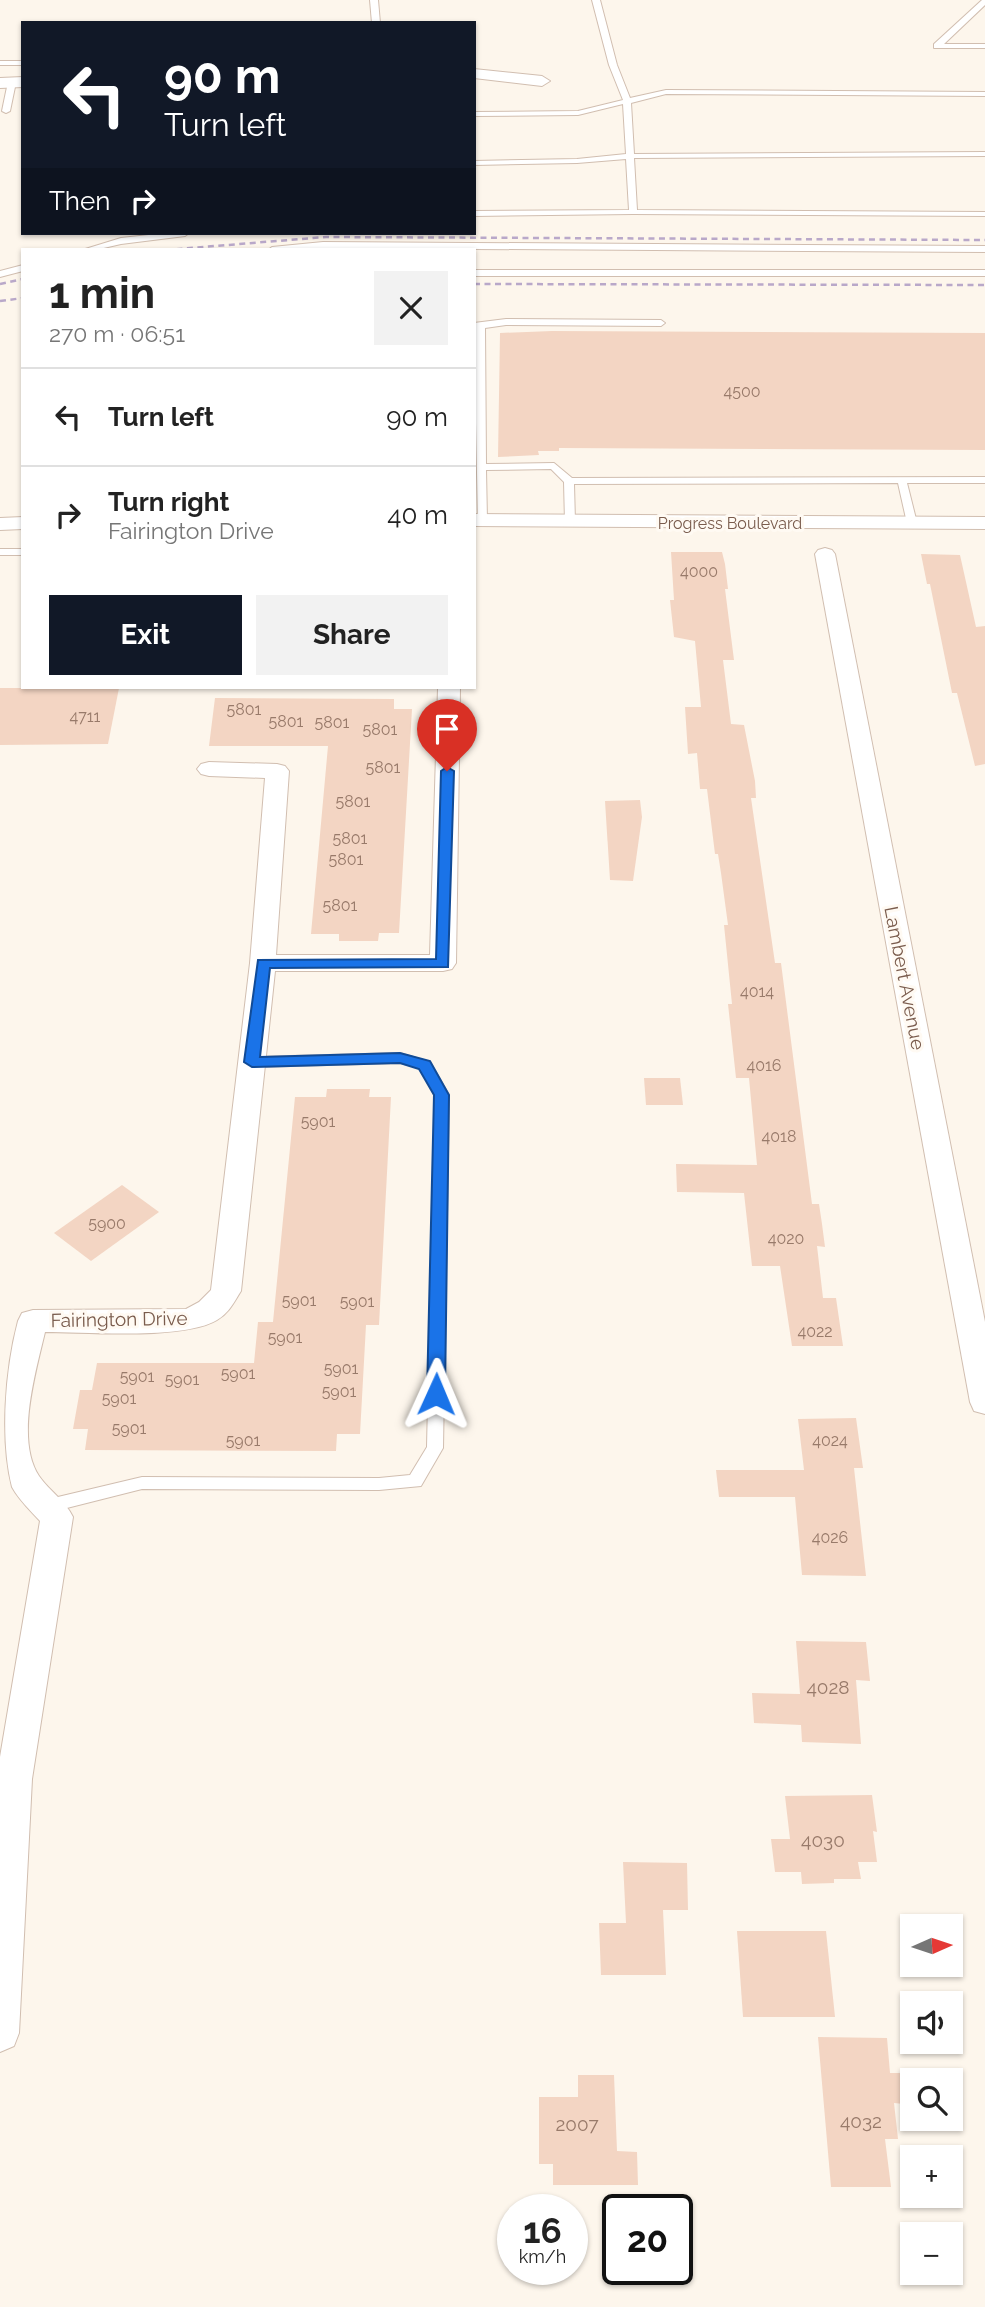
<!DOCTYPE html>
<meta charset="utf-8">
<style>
:root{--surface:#fff;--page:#f2f2f2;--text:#222;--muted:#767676;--line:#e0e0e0;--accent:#111827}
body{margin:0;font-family:Raleway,sans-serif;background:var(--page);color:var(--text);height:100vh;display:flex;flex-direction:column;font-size:26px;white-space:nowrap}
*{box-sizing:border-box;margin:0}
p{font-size:23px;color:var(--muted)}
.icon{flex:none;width:38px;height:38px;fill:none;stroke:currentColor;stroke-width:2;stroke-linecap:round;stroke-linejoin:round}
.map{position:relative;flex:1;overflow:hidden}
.side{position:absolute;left:21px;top:248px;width:455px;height:441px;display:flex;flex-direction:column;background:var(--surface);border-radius:0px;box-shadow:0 2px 5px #0004}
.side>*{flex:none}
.top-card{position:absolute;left:21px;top:21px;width:455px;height:214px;border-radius:0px;box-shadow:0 2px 5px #0004;background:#111827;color:#fff;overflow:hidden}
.needle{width:46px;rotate:87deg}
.tools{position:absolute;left:900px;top:1914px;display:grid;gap:14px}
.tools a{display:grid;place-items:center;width:63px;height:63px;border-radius:0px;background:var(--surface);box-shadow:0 2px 5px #0004;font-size:35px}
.speed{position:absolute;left:497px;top:2194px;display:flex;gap:14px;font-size:35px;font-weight:700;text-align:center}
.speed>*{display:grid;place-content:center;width:91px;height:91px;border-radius:50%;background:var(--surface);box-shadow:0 2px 5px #0004;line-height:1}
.speed small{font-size:18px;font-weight:400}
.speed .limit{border:4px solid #111;border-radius:10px;background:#fff;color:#111}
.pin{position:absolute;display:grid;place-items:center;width:60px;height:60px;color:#fff;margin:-72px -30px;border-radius:50% 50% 50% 0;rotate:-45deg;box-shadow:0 0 7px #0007}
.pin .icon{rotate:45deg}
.me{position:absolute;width:77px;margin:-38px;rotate:1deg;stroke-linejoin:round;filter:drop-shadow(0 0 5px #0008)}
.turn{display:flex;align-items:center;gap:24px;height:147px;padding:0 28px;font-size:32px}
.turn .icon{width:91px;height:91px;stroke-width:2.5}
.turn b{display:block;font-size:49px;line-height:60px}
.then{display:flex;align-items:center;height:66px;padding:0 28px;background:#0003;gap:14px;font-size:26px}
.round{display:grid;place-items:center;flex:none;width:74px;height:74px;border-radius:0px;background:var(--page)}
.headline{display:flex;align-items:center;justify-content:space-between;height:119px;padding:0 28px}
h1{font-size:42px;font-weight:700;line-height:52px}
.cta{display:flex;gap:14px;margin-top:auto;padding:14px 28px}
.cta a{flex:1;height:80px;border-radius:0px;background:var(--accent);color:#fff;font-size:28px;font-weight:700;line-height:80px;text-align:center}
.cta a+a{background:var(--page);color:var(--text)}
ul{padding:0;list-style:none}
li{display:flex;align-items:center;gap:21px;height:98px;padding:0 28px;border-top:2px solid var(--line)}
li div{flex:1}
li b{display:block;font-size:26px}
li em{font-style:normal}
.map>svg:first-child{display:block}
.building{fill:#f3d5c3}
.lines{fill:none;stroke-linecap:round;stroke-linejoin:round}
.lane-casing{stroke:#d1beb0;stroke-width:2}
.street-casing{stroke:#d1beb0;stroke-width:2}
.lane{fill:#fff;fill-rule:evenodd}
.street{fill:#fff;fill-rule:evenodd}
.rail{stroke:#b9a8c9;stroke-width:2.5;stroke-dasharray:6 4.5;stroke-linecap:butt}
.route{fill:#1a73e8;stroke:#114b97;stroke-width:2}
.labels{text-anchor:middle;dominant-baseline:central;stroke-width:6;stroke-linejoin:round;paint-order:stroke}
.number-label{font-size:16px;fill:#987a6a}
.far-street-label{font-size:16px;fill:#7a5c4d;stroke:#fffaf3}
.street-label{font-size:19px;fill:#7a5c4d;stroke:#fffaf3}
.near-number-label{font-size:19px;fill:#987a6a}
</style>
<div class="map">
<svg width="985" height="2307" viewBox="0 0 985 2307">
<rect width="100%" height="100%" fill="#fdf6ec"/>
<g class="building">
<path d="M552 331 985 333V450L559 448V451H538L539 455 498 457 500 333Z"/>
<path d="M671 552H722L725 564 728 589H725L734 660H723L731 724 744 725 755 781 756 798H751L775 963H781L812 1204H819L822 1224 825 1247 817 1246 823 1298H836L843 1346H792L780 1266H752L744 1193 677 1192 676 1164 757 1165 749 1078H736L728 1004H732L724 925H728L721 873 718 854H715L707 789H700L697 753 688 754 685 707H701L695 641 674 637 670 600H674Z"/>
<path d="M921 554 960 555 976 627 985 626V764L975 766 957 693H952L930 584H927Z"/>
<path d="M0 688H119L108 744 0 745Z"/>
<path d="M215 698 394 699V709H412L399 933H379L378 941H339V934H311L328 746H209Z"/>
<path d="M640 800 642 817 633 881 610 880 605 801Z"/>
<path d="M644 1078H680L683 1105H646Z"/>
<path d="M327 1089H370L369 1097H391L379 1325H366L360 1434H337L336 1451 85 1450 88 1429H73L80 1390H92L97 1363H254L258 1322H273L295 1097H326Z"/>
<path d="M122 1185 159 1212 91 1261 54 1233Z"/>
<path d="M856 1418 863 1468H854L866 1576 802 1575 795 1497H719L716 1470H804L798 1419Z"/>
<path d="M796 1641 866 1642 870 1681 856 1680 861 1744 802 1742 801 1725 754 1723 752 1693 800 1694Z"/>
<path d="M872 1795 877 1832 873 1831 877 1862H858L861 1879H834V1883L802 1884 801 1872H775L771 1839H790L785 1796Z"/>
<path d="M623 1862 687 1863 688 1910H663L666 1975H601L599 1923H626Z"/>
<path d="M737 1931H826L835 2017H743Z"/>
<path d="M818 2037 887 2038 890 2073H901L904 2104 894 2103 898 2139H885L891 2187H831Z"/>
<path d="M578 2075H614L617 2151 637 2152 638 2185H553V2164H539V2097H578Z"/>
</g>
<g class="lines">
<g class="lane-casing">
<g id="lane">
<path d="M370 0H378L380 23H372Z"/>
<path d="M592 0H600L617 65 630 98 666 90 985 92V96L666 94 631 103 634 154 985 152V156L634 158 637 210 985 212V216L633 214 474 216V211L629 210 626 159 577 163 474 165V161L577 159 626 154 623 104 578 115 474 116V112L578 111 623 100 609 65Z"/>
<path d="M982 0H985V5L944 44H985V48H934V44Z"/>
<rect x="0" y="61" width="23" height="4"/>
<path d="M12 80 16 82 10 111 6 113 2 111 8 82Z"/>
<path d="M167 233H189L185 236 121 244 95 250H82L121 238Z"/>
<path d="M323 242 985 246V252L323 248 268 250 272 247Z"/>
<path d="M23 265V271L0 277V271Z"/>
<rect x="474" y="270" width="511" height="6"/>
<path d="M506 319 661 320 665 323 661 326 506 325 485 328 486 464 554 463 572 478 985 477V483H907L917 523 912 526 907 523 898 483 574 484 575 522 570 525 565 522 564 482 551 469 486 470 487 520 478 522 474 323Z"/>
<rect x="0" y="549" width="23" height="6"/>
<path d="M400 1053 430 1062 449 1095 443 1448 421 1486 379 1490 142 1489 47 1513 41 1511 39 1506 41 1501 142 1477 379 1478 410 1475 427 1447 435 1095 420 1068 400 1063 252 1067 245 1062 252 1057Z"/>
</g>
</g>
<g class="street-casing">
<g id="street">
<path d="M474 69 542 76 550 81 542 86 474 78Z"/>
<path d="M23 77V87L0 88V78Z"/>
<path d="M474 514 985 517V529L474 526Z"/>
<path d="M23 517V529L0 530V518Z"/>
<path d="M825 548 832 550 835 554 985 1322V1414L974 1411 970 1402 815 554 818 550Z"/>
<path d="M438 688H460L456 963 452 969 443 971H275L241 1291C234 1302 229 1313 217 1320 184 1340 87 1332 45 1332 36 1371 15 1440 39 1476 49 1491 65 1500 73 1517L32 1779 19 2033 14 2046 0 2052V1757L40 1521C30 1510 19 1500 12 1487 0 1440 5 1370 18 1321L22 1313 33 1310 186 1309 199 1302 211 1290 250 963 265 778 209 776 201 774 197 769 201 764 209 762 277 764 285 766 289 771 276 955H430Z"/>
</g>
</g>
<use href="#lane" class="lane"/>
<use href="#street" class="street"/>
<g class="rail">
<path d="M166 250 326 237 985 240"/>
<path d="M0 284 23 279"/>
<path d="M474 284 985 285"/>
<path d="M0 301 23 298"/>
</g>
</g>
<path class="route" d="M447 767 454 771 448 967 270 968 260 1057 400 1053 430 1061 449 1095 445 1394 442 1398H430L427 1394 434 1095 419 1069 400 1063 252 1067 244 1062 258 960 436 959 441 771Z"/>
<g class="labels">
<g class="number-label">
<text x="742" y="391">4500</text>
<text x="699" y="571">4000</text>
<text x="244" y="709">5801</text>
<text x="85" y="716">4711</text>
<text x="286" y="721">5801</text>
<text x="332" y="722">5801</text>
<text x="380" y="729">5801</text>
<text x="383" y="767">5801</text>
<text x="353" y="801">5801</text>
<text x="350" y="838">5801</text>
<text x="346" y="859">5801</text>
<text x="340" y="905">5801</text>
<text x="757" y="991">4014</text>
<text x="764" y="1065">4016</text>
<text x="318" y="1121">5901</text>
<text x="779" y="1136">4018</text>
<text x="107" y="1223">5900</text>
<text x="786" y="1238">4020</text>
<text x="299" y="1300">5901</text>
<text x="357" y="1301">5901</text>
<text x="815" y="1331">4022</text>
<text x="285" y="1337">5901</text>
<text x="341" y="1368">5901</text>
<text x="238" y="1373">5901</text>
<text x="137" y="1376">5901</text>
<text x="182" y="1379">5901</text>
<text x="339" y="1391">5901</text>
<text x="119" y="1398">5901</text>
<text x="129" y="1428">5901</text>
<text x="243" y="1440">5901</text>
<text x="830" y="1440">4024</text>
<text x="830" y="1537">4026</text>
</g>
<g class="far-street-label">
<text x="730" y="523">Progress Boulevard</text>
</g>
<g class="street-label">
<text transform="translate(905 978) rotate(79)">Lambert Avenue</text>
<text transform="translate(119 1319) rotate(-1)">Fairington Drive</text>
</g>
<g class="near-number-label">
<text x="828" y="1687">4028</text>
<text x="823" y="1840">4030</text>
<text x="861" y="2121">4032</text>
<text x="577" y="2124">2007</text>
</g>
</g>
</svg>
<div class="tools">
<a><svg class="needle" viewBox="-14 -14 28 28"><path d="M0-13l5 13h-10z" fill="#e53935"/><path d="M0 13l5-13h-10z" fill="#767676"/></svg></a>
<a><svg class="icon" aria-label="sound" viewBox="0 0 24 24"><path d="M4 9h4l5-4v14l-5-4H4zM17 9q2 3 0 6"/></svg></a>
<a><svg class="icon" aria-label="search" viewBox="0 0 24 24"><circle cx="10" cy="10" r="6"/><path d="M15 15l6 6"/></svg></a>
<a>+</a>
<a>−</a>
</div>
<div class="speed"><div>16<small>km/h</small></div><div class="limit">20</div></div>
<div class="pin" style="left:447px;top:771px;background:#d93025"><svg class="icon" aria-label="arrive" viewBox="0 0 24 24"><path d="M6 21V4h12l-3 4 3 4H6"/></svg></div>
<svg class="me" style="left:436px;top:1394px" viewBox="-20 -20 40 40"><path d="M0-17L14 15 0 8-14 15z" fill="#1a73e8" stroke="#fff" stroke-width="4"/></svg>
<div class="top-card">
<div class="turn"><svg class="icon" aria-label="left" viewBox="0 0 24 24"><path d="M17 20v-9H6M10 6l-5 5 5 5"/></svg><div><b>90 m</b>Turn left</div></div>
<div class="then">Then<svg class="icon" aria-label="right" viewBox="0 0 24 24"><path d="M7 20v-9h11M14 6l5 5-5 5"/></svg></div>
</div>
<section class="side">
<div class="headline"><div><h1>1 min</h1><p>270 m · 06:51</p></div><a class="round"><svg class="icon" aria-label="close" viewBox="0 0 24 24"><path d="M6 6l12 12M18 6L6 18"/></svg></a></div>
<ul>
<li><svg class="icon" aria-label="left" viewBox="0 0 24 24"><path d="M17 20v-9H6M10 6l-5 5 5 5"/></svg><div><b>Turn left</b></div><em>90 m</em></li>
<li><svg class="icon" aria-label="right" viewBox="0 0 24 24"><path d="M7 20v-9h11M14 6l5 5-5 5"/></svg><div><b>Turn right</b><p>Fairington Drive</p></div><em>40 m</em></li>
</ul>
<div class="cta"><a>Exit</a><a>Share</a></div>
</section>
</div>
